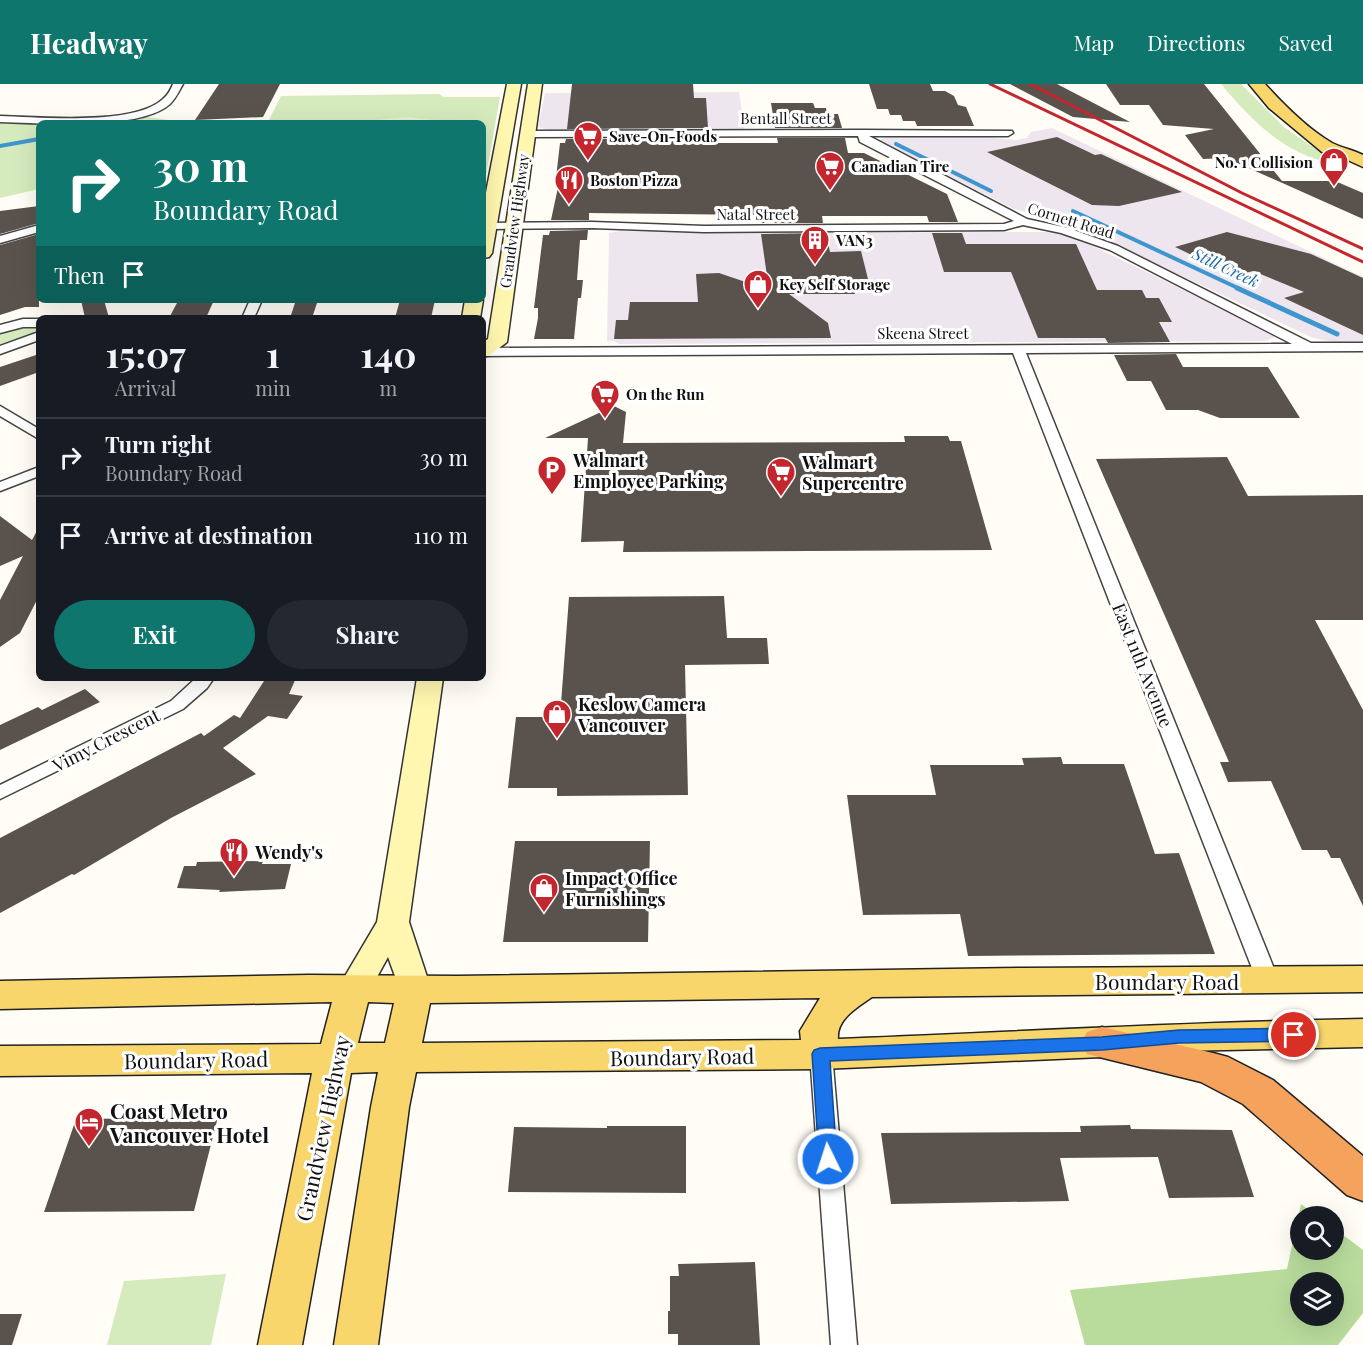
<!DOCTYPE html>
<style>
:root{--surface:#171b24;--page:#242831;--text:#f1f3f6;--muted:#9ea1a6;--line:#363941;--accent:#0f766e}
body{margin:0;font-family:"Playfair Display",serif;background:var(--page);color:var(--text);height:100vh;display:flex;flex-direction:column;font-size:22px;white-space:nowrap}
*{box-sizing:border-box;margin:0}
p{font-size:20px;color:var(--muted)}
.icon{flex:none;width:33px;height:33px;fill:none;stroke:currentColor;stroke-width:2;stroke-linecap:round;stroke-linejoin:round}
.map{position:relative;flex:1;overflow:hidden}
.side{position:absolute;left:36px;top:231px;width:450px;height:366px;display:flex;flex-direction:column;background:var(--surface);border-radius:9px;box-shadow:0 6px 24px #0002}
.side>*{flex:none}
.hud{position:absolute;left:36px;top:36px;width:450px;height:183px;border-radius:9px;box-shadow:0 6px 24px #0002;background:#0f766e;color:#fff;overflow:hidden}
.fabs{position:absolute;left:1290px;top:1122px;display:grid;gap:12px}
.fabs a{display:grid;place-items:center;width:54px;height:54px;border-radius:50%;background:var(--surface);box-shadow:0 6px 24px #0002;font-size:30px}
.pin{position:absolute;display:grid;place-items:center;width:51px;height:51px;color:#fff;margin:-26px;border:3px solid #fff;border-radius:50%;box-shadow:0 2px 6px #0007}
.me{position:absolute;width:66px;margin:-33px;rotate:356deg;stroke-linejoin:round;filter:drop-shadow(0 0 4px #0008)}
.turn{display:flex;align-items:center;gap:21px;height:126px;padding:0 18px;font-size:27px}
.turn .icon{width:78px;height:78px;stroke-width:2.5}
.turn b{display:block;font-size:42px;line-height:51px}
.then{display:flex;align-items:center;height:57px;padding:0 18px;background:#0003;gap:12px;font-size:22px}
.eta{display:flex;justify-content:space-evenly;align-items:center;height:102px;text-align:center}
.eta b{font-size:36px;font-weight:700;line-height:42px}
.primary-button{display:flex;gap:12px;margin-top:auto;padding:12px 18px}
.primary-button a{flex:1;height:69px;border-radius:36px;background:var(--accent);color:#fff;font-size:24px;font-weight:700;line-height:69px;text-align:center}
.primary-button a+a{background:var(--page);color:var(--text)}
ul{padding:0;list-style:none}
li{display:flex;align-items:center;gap:18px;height:78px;padding:0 18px;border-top:2px solid var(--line)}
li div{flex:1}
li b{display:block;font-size:22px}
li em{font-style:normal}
header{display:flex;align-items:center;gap:36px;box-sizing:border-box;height:84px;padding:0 30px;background:var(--accent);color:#fff}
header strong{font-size:28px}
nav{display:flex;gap:33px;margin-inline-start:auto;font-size:21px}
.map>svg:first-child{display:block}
.industrial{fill:#eee6ef}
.green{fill:#d5ebbd}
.forest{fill:#b9dc9c;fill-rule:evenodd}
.pitch{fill:#e6f2cf}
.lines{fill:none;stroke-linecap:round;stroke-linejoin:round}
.stream-far1{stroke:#3f96cf;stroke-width:4}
.stream{stroke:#3f96cf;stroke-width:5}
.building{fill:#5a524d}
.minor-casing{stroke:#444;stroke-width:3}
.secondary-casing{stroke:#333;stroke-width:3}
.primary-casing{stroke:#222;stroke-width:3}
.motorway-casing{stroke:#222;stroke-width:3}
.minor{fill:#fff;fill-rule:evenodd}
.secondary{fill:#fff6b0;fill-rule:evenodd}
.primary{fill:#f9d66b;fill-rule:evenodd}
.motorway{fill:#f5a25d;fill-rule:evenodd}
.rail{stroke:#c4262e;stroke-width:3}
.route{fill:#1a73e8;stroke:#114b97;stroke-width:1.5}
.labels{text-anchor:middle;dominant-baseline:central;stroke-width:6;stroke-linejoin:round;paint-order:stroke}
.far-street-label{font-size:15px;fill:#111;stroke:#fff}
.far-poi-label{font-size:15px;font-weight:bold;fill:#111;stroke:#fff;text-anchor:start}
.far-water-label{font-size:16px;font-style:italic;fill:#1768a6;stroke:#fff}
.poi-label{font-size:18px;font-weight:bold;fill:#111;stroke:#fff;text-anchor:start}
.street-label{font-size:18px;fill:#111;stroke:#fff}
.near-street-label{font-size:21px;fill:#111;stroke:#fff}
.near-poi-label{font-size:21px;font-weight:bold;fill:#111;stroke:#fff;text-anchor:start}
</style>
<header>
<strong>Headway</strong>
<nav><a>Map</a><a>Directions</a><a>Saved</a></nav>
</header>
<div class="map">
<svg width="1363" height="1261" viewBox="0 0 1363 1261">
<rect width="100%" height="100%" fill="#fffdf5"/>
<g class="industrial">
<path d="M739 8 745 46 551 47 538 43 545 9Z"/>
<path d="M1052 44 1363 193V264L1313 254 1100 153 1012 124 878 56 887 53H986L1016 56 1027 54 1031 48Z"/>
<path d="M621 147 724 149 1057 148 1097 164 1272 249 1275 253 1265 257 619 260 614 257H607L609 149Z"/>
</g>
<g class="green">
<path d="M1221 0H1241L1285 44 1338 80C1288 74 1252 37 1221 0Z"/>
<path d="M439 10 444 13H500L483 108V39H39V105L0 114V38L142 32 174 37 269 36 281 12Z"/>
<path d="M34 242 39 245 35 250 0 262V249L19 243Z"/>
<path d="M226 1190 211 1261H107L124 1197Z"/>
</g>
<path class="forest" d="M1301 1120 1317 1132H1300V1166H1334V1144L1363 1166V1229L1338 1261H1085L1070 1206 1287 1185ZM1300 1198H1334V1232H1300Z"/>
<path class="pitch" d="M409 33 461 39H342Z"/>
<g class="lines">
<g class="stream-far1">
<path d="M896 60 991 107"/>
<path d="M0 62 39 55"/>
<path d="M1073 127 1240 205"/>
</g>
<path class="stream" d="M1237 204 1337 250"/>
</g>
<g class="building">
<path d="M219 0H280L263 33 195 36Z"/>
<path d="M572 0H693L694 14H706L708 44 567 45Z"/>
<path d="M869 0H930L933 7H945L954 12 958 21 966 23 974 42H917L915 37H903L901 31H890L888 25H877Z"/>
<path d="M1010 0H1057L1130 38 1073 33Z"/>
<path d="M1106 0H1204L1282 97H1335L1363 109V135L1226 74 1203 75 1185 51 1214 45 1163 41 1149 21H1120Z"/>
<path d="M771 19H813L815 24H826L827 30H838L842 44H775Z"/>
<path d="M1057 53 1095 71 1101 70 1182 108 1119 122 1092 121 987 68Z"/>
<path d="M777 54H845L848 69H864L947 110 958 138H929L927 132H822L823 139H760L758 131 589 129V136H551L560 94H556L560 59H565L566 55H709V59H778Z"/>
<path d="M39 122V139L0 150V127Z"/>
<path d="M588 146 587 156H580L577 196H583L581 214H578L574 255H534L538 234V224H534L543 151H549L550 147Z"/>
<path d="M1227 148 1311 170 1363 194V251L1284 214 1304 208 1253 187 1236 192 1175 163Z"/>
<path d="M826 149 830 168 861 167 868 195 851 196 855 210H789L828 239 831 254 614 255 616 236H628L630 218H698L696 190 719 189 769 206 761 150Z"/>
<path d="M932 149H962L966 160H1076L1097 206H1142L1146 214H1159L1172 238H1159L1170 258 1108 259 1105 254H1038L1011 188H944Z"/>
<path d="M39 150V223H25L0 231V161Z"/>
<path d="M81 216H104L109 234H85Z"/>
<path d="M214 216 206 234H169L178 217Z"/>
<path d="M296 216H318L312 234H290Z"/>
<path d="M400 216H435L431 234H395Z"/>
<path d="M39 270V288L0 302V283Z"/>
<path d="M1176 270 1183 283H1268L1300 334H1220L1198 326H1166L1151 297H1127L1114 271Z"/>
<path d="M614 322 626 328 623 359 905 358 904 352H948L950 357H961L992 466 623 468 624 457 581 458 588 354H545Z"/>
<path d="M1227 373 1248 412 1363 411V536H1315L1363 626V822L1340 774H1331L1327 766H1302L1271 697 1228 698 1220 678H1229L1096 375Z"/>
<path d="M0 432 32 456 39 443V512L20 549 0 563V516L23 472 0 482Z"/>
<path d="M724 512 727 554H767L769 580 685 581 688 711 557 712V704H508L516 633H560L569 513Z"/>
<path d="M266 594H296L289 610 303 612 287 635 268 632 223 664 256 690 171 734 74 791 72 790 0 829V754L201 649 204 652 234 631 240 634Z"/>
<path d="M85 605 100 618 0 666V641L38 623 42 626Z"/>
<path d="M1061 673 1063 680H1124L1155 770 1179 769 1215 870 968 872 960 830 863 831 847 711H936L930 681H1024L1022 674Z"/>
<path d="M515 757H650L648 858H503Z"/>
<path d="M263 777 262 780H291L285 805 219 808 220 806 177 804 184 782H196L197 778Z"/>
<path d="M220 1025 194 1127 44 1128 76 1035 177 1034 179 1026Z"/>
<path d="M1130 1041 1131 1045 1232 1046 1254 1113 1169 1114 1158 1073 1060 1074 1069 1117 891 1120 881 1049 1081 1048 1080 1042Z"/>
<path d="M607 1042H686V1109L508 1108 514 1043 607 1044Z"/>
<path d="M755 1178 760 1261H678V1250H668V1227H670V1192H679L678 1180Z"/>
<path d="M0 1230H22L12 1261H0Z"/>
</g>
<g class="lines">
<g class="minor-casing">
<g id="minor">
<path d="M173 0H183C179 7 176 14 170 20 140 47 41 39 0 38V32C39 33 134 42 163 15 168 11 171 5 173 0Z"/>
<path d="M863 46 1012 47 1013 49 1008 52H869L1027 135 1068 144 1118 162 1311 259H1363V267L1026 269 1279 897 1276 903 1268 905 1260 903 1257 897 1013 269 483 272V264L1292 260 1110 166 1061 149 1023 141 1004 146 704 148 592 144 488 145 483 143 484 140 488 139 592 138 704 142 1004 140 1014 137 860 58 858 52 527 53 522 50 527 47Z"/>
<path d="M39 141V148L0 159V152Z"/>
<path d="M250 216H262L254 234H242Z"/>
<path d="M23 235H39V243H23L0 249V241Z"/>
<path d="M39 248V256L0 270V262Z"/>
<path d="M0 322 39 345V355L0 332Z"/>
<path d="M39 383V392L0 407V398Z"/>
<path d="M196 594H214L207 604 183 625 0 715V701L171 617Z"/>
<path d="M821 961 829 964 832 970 857 1261H831L810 970 813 964Z"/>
</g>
</g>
<g class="secondary-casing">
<g id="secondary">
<path d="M507 0H521L492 169 489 173 483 174V124Z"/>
<path d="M528 0H542L507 258 490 271 483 273V258L488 255Z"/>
<path d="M465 216H483L480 234H462Z"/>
<path d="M417 594H443L409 838 431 905 427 914 415 917 403 914 388 873 366 913 354 916 342 913 338 904 377 838Z"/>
</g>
</g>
<g class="primary-casing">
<g id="primary">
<path d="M1249 0H1265C1284 21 1308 45 1332 59 1342 64 1353 66 1363 71V83L1339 72 1322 68 1269 24Z"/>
<path d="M1363 882V908L872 913C858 923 836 935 838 955 1013 948 1188 938 1363 935V963L1179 967 1102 973 821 985 416 988 409 1023 378 1261H334L371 1023 378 988 351 989 302 1261H258L312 989 0 992V962L321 960 332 918 0 925V897L309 891 457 892 1023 884ZM820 914 800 947 801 956 422 959 430 919ZM368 918 394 919 385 959H358Z"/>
</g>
</g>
<g class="motorway-casing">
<path id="motorway" d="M1102 943 1213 969 1228 973 1273 996 1363 1072V1117L1347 1111 1243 1020 1201 998 1087 970 1081 959 1087 948Z"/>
</g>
<use href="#minor" class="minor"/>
<use href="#secondary" class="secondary"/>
<use href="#primary" class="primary"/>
<use href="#motorway" class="motorway"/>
<g class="rail">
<path d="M990 0 1363 178"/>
<path d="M1030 0 1242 109 1363 165"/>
</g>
</g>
<path class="route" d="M1294 944 1300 946 1303 951 1300 955 1294 957 1179 959 1102 966 830 977 837 1075 835 1080 828 1082 822 1080 819 1075 812 970 814 966 820 964 1102 953 1179 946Z"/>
<defs>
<g id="supermarket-pin" transform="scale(1.5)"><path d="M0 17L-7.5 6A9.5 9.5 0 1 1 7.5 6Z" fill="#c4262e" stroke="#fff"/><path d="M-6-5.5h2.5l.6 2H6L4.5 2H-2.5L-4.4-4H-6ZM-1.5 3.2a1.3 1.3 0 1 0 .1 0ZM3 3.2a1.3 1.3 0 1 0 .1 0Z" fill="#fff"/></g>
<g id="shop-pin" transform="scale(1.5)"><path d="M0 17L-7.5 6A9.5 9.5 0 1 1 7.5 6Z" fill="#c4262e" stroke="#fff"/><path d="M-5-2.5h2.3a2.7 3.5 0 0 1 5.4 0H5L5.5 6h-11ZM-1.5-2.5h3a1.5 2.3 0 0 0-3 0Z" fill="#fff"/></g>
<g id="restaurant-pin" transform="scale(1.5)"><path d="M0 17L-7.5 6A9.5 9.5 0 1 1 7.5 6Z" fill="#c4262e" stroke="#fff"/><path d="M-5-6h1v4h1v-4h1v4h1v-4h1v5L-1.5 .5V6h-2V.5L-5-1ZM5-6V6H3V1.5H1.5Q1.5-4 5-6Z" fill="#fff"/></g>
<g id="building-pin" transform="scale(1.5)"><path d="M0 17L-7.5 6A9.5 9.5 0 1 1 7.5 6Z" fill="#c4262e" stroke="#fff"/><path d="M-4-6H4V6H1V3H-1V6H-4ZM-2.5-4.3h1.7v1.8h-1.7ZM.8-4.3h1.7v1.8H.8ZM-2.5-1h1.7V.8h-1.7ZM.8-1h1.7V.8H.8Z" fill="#fff"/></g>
<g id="parking-pin" transform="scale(1.5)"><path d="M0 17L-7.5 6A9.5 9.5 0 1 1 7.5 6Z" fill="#c4262e" stroke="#fff"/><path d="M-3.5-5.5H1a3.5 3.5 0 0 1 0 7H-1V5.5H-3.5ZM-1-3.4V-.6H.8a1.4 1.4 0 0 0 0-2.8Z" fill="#fff"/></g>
<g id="hotel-pin" transform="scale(1.5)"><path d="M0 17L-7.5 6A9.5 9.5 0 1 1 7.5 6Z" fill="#c4262e" stroke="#fff"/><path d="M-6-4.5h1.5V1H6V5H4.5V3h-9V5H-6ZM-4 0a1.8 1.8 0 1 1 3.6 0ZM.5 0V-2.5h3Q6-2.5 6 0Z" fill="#fff"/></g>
</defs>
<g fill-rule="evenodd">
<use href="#supermarket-pin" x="588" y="52"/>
<use href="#shop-pin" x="1334" y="78"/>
<use href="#supermarket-pin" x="830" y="82"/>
<use href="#restaurant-pin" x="569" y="96"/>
<use href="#building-pin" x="815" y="156"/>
<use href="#shop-pin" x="758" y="200"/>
<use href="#supermarket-pin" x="605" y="310"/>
<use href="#parking-pin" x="552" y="386"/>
<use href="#supermarket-pin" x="781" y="388"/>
<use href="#shop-pin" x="557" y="630"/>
<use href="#restaurant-pin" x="234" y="768"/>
<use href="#shop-pin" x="544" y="804"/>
<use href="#hotel-pin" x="89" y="1038"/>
</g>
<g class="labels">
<g class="far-street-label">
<text x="786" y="34">Bentall Street</text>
<text x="756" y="130">Natal Street</text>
<text transform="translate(1071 136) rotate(17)">Cornett Road</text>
<text transform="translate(514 137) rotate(-82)">Grandview Highway</text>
<text x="923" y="249">Skeena Street</text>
</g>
<g class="far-poi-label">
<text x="609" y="52">Save-On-Foods</text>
<text x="1313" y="78" text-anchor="end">No. 1 Collision</text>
<text x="851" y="82">Canadian Tire</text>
<text x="590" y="96">Boston Pizza</text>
<text x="836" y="156">VAN3</text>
<text x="779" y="200">Key Self Storage</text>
<text x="626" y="310">On the Run</text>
</g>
<g class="far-water-label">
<text transform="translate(1226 183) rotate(25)">Still Creek</text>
</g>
<g class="poi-label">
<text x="573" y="376">Walmart<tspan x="573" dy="21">Employee Parking</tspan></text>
<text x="802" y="378">Walmart<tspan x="802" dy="21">Supercentre</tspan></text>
<text x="578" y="620">Keslow Camera<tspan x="578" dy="21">Vancouver</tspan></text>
<text x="255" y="768">Wendy's</text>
<text x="565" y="794">Impact Office<tspan x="565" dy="21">Furnishings</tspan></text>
</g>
<g class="street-label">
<text transform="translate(1143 581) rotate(68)">East 11th Avenue</text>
<text transform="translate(106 656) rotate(-27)">Vimy Crescent</text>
</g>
<g class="near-street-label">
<text x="1167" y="897">Boundary Road</text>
<text transform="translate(682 972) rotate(-1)">Boundary Road</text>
<text transform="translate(196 975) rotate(-1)">Boundary Road</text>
<text transform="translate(322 1044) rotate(-78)">Grandview Highway</text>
</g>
<g class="near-poi-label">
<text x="110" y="1026">Coast Metro<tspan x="110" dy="24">Vancouver Hotel</tspan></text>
</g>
</g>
</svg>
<div class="fabs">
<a><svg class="icon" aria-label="search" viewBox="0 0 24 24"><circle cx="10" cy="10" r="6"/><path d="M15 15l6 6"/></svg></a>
<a><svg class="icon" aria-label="layers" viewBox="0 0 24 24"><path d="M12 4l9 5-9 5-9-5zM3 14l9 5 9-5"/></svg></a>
</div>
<div class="pin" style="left:1294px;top:951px;background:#d93025"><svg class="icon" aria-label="arrive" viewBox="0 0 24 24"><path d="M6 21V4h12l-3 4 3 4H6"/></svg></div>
<svg class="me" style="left:828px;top:1075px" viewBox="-20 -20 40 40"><circle r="17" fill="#1a73e8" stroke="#fff" stroke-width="3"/><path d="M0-11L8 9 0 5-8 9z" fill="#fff"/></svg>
<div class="hud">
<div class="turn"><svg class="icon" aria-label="right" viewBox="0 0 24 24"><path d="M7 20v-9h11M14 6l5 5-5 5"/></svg><div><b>30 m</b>Boundary Road</div></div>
<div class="then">Then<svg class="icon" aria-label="arrive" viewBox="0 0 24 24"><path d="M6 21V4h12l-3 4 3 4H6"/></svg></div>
</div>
<section class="side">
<div class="eta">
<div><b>15:07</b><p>Arrival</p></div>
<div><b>1</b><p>min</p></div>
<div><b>140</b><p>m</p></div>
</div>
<ul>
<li><svg class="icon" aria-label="right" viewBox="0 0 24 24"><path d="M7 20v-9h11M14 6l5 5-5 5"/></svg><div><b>Turn right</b><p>Boundary Road</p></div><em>30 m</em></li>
<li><svg class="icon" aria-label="arrive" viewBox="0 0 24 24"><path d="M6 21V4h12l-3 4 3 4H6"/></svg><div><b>Arrive at destination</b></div><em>110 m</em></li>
</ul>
<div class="primary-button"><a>Exit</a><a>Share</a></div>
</section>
</div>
